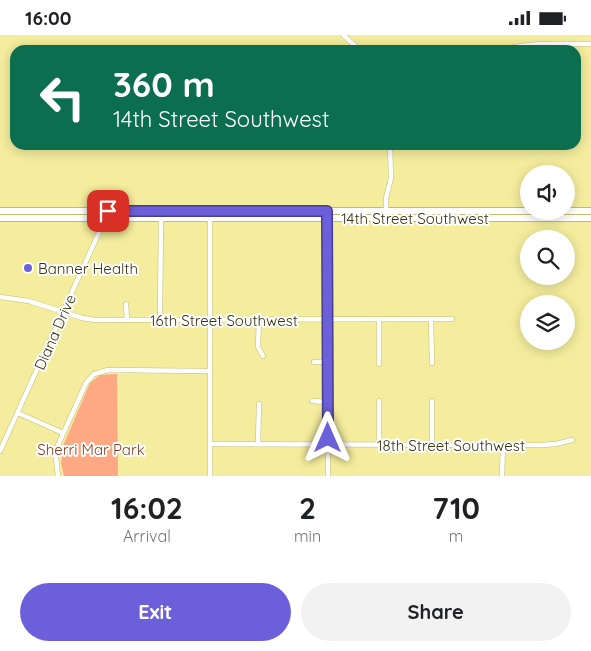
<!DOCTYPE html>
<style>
:root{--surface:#fff;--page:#f2f2f2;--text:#202124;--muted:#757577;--accent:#6c60da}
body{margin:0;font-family:Quicksand,sans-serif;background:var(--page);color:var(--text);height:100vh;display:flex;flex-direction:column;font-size:19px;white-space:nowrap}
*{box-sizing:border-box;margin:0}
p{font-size:16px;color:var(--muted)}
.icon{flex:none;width:28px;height:28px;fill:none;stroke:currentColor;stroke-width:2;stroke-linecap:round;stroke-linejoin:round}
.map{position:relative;height:441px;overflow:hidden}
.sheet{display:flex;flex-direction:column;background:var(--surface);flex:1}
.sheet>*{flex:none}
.guide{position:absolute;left:10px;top:10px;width:571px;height:105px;border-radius:15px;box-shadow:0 2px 12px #0003;background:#0b6e4f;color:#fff;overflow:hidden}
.tools{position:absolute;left:520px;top:130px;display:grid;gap:10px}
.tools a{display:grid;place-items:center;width:55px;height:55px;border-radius:50%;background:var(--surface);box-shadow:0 2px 12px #0003;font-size:25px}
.pin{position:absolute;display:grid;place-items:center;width:42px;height:42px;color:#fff;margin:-21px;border-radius:10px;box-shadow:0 2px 8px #0006}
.me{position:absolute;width:55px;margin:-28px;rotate:0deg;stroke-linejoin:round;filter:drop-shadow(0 0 4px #0008)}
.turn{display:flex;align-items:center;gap:18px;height:105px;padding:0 20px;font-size:22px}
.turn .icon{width:65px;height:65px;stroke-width:2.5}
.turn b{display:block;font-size:35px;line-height:42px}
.eta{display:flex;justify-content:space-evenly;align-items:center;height:85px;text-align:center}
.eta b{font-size:30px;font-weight:700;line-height:35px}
.action{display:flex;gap:10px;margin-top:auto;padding:10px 20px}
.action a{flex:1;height:58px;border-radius:30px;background:var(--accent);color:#fff;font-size:20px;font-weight:700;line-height:58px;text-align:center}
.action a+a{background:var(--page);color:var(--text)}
.status{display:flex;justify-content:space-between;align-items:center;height:35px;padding:0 25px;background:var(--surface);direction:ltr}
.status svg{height:14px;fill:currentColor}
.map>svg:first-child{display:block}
.green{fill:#fea884}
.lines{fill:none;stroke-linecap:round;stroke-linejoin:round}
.minor-casing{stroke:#c4bc6d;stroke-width:5.5}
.secondary-casing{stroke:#c4bc6d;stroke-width:8}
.minor{stroke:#fff;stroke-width:4.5}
.secondary{stroke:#fff;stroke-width:6}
.route-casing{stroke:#463e8e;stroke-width:12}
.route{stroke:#6c60da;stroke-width:9}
.poi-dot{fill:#6c60da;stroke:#fff;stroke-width:2}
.labels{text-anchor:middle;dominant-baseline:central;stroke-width:4;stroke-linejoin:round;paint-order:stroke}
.street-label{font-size:15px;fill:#373412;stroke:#fff}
.poi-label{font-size:15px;fill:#373412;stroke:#fff;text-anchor:start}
.park-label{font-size:15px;fill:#833f20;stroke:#fff}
</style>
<div class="status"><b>16:00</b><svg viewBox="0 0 49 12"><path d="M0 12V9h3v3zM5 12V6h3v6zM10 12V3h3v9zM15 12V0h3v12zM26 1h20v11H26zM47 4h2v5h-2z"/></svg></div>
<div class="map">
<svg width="591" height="441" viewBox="0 0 591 441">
<rect width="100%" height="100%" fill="#f4ed9d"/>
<path class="green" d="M117 339 118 441H64L61 428 63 411 90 348 100 340Z"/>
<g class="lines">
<g class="minor-casing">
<g id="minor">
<path d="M343 0 360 15"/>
<path d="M501 15C531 7 560 9 591 9"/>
<path d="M386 177V163L391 143 390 110"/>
<path d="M210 180V441"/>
<path d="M327 182 328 441"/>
<path d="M0 262 29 266 82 283 95 285 452 284"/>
<path d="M126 269 127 285"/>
<path d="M259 284 258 312 263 321"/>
<path d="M160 285 161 182"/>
<path d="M431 285 432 328"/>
<path d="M314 327H328"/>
<path d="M379 329V285"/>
<path d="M312 366 328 367"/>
<path d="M379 366V409"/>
<path d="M432 366V409"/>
<path d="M18 378 63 398"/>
<path d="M210 409 541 410 556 409 572 405"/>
<path d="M258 409 259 369"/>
<path d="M0 416 106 182"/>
<path d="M58 441 56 423 58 410 86 348 94 339 108 335 210 336"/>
<path d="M502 441 503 409"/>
</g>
</g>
<g class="secondary-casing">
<g id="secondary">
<path d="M0 176H529"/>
<path d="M566 176H591"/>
<path d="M0 183H591"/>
</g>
</g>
<use href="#minor" class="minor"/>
<use href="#secondary" class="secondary"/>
</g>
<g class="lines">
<g class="route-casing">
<path id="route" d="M108 176H327L328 403"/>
</g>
<use href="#route" class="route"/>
</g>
<circle class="poi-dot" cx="28" cy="233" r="5"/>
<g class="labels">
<g class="street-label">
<text x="415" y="183">14th Street Southwest</text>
<text x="224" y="285">16th Street Southwest</text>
<text transform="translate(55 297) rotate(-66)">Diana Drive</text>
<text x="451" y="410">18th Street Southwest</text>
</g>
<g class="poi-label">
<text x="38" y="233">Banner Health</text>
</g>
<g class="park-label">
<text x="91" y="414">Sherri Mar Park</text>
</g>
</g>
</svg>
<div class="tools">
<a><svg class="icon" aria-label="sound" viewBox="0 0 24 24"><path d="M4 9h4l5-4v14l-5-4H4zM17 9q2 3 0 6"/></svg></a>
<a><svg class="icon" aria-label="search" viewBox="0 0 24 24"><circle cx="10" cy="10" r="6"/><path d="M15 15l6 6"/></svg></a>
<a><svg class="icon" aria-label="layers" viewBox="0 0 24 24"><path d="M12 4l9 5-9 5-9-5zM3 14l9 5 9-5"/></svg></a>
</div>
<div class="pin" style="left:108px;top:176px;background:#d93025"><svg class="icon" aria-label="arrive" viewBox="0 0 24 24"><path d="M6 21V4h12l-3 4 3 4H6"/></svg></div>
<svg class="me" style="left:328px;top:403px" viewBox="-20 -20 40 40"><path d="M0-17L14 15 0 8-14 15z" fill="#6c60da" stroke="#fff" stroke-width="4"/></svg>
<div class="guide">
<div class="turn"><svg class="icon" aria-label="left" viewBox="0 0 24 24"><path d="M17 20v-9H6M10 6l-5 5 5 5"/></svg><div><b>360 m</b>14th Street Southwest</div></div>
</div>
</div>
<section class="sheet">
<div class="eta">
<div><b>16:02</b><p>Arrival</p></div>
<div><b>2</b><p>min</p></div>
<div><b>710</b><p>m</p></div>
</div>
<div class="action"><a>Exit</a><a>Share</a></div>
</section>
